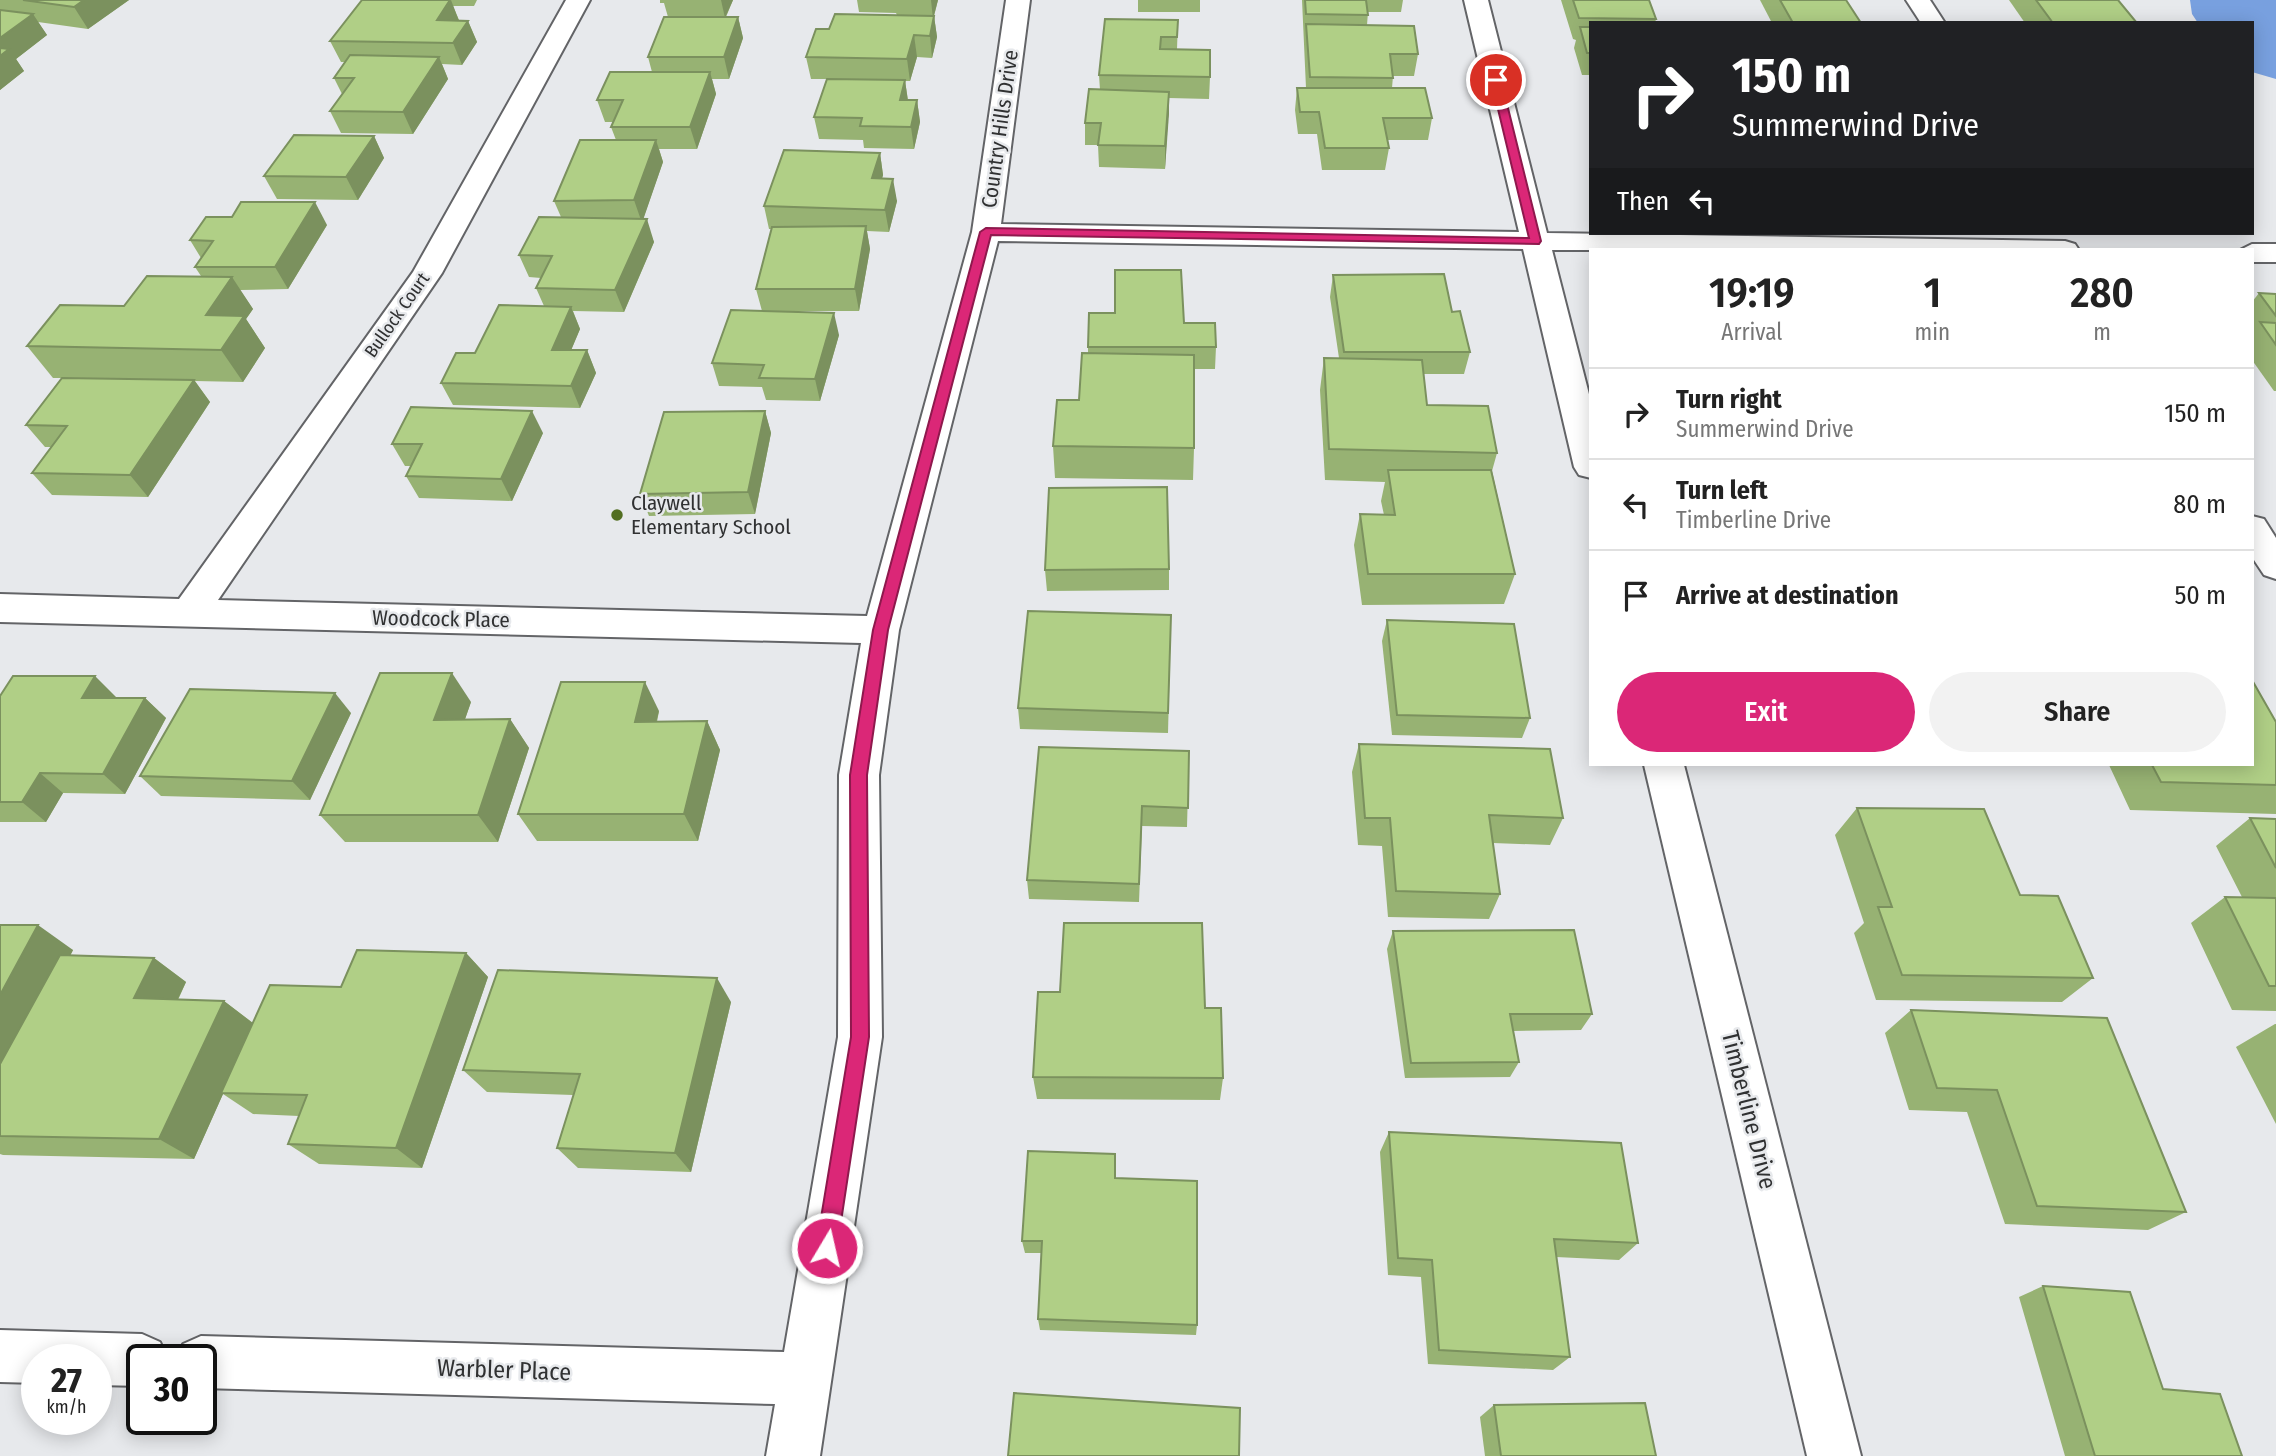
<!DOCTYPE html>
<style>
:root{--surface:#fff;--page:#f2f2f2;--text:#222;--muted:#767676;--line:#e0e0e0;--accent:#db2777}
body{margin:0;font-family:"Fira Sans Condensed",sans-serif;background:var(--page);color:var(--text);height:100vh;display:flex;flex-direction:column;font-size:26px;white-space:nowrap}
*{box-sizing:border-box;margin:0}
p{font-size:23px;color:var(--muted)}
.icon{flex:none;width:38px;height:38px;fill:none;stroke:currentColor;stroke-width:2;stroke-linecap:round;stroke-linejoin:round}
.map{position:relative;flex:1;overflow:hidden}
.details{position:absolute;left:1589px;top:248px;width:665px;height:518px;display:flex;flex-direction:column;background:var(--surface);border-radius:0px;box-shadow:0 4px 18px #0003}
.details>*{flex:none}
.guide{position:absolute;left:1589px;top:21px;width:665px;height:214px;border-radius:0px;box-shadow:0 4px 18px #0003;background:#202124;color:#fff;overflow:hidden}
.speed{position:absolute;left:21px;top:1344px;display:flex;gap:14px;font-size:35px;font-weight:700;text-align:center}
.speed>*{display:grid;place-content:center;width:91px;height:91px;border-radius:50%;background:var(--surface);box-shadow:0 4px 18px #0003;line-height:1}
.speed small{font-size:18px;font-weight:400}
.speed .limit{border:4px solid #111;border-radius:10px;background:#fff;color:#111}
.pin{position:absolute;display:grid;place-items:center;width:60px;height:60px;color:#fff;margin:-30px;border:4px solid #fff;border-radius:50%;box-shadow:0 2px 7px #0007}
.me{position:absolute;width:77px;margin:-38px;rotate:9deg;stroke-linejoin:round;filter:drop-shadow(0 0 5px #0008)}
.turn{display:flex;align-items:center;gap:24px;height:147px;padding:0 28px;font-size:32px}
.turn .icon{width:91px;height:91px;stroke-width:2.5}
.turn b{display:block;font-size:49px;line-height:60px}
.then{display:flex;align-items:center;height:66px;padding:0 28px;background:#0003;gap:14px;font-size:26px}
.eta{display:flex;justify-content:space-evenly;align-items:center;height:119px;text-align:center}
.eta b{font-size:42px;font-weight:600;line-height:49px}
.action{display:flex;gap:14px;margin-top:auto;padding:14px 28px}
.action a{flex:1;height:80px;border-radius:42px;background:var(--accent);color:#fff;font-size:28px;font-weight:600;line-height:80px;text-align:center}
.action a+a{background:var(--page);color:var(--text)}
ul{padding:0;list-style:none}
li{display:flex;align-items:center;gap:21px;height:91px;padding:0 28px;border-top:2px solid var(--line)}
li div{flex:1}
li b{display:block;font-size:26px}
li em{font-style:normal}
.map>svg:first-child{display:block}
.water{fill:#78a0df}
.lines{fill:none;stroke-linecap:round;stroke-linejoin:round}
.minor-casing{stroke:#636467;stroke-width:4}
.minor{fill:#fff;fill-rule:evenodd}
.wall{fill:#97b273}
.shaded-wall{fill:#7b915e}
.building{fill:#b0cf86;stroke:#7b915e;stroke-width:2}
.route{fill:#db2777;stroke:#8e194d;stroke-width:2}
.poi-dot{fill:#526e21;stroke:#e7e9ec;stroke-width:2.5}
.labels{text-anchor:middle;dominant-baseline:central;stroke-width:5;stroke-linejoin:round;paint-order:stroke}
.far-street-label{font-size:18px;fill:#303132;stroke:#e7e9ec}
.street-label{font-size:21px;fill:#303132;stroke:#e7e9ec}
.poi-label{font-size:21px;fill:#303132;stroke:#e7e9ec;text-anchor:start}
.near-street-label{font-size:24px;fill:#303132;stroke:#e7e9ec}
</style>
<div class="map">
<svg width="2276" height="1456" viewBox="0 0 2276 1456">
<rect width="100%" height="100%" fill="#e7e9ec"/>
<path class="water" d="M2190 0H2276V79L2252 72V23H2198L2192 14Z"/>
<g class="lines">
<g class="minor-casing">
<g id="minor">
<path d="M566 0H590L442 273 218 600 867 616 972 232 1006 0H1030L1001 224 1519 232 1464 0H1488L1547 233 2065 241 2075 244 2079 250H1552L1591 402V478L1579 475 1574 467 1523 249 998 241 899 630 879 775 882 1037 820 1456H766L775 1404 201 1388V1360H176L183 1344 201 1336 784 1352 838 1037 839 775 861 643 0 622V594L179 599 413 272Z"/>
<path d="M1906 0H1930L1945 23H1921Z"/>
<path d="M2252 244H2276V262H2252V250H2240Z"/>
<path d="M2252 516 2264 519 2276 538V579L2264 575 2252 557Z"/>
<path d="M1644 765H1684L1861 1456H1807Z"/>
<path d="M0 1330 142 1334 160 1342 168 1360H142V1386L96 1385V1360H37V1383L0 1382Z"/>
</g>
</g>
<use href="#minor" class="minor"/>
</g>
<g class="wall">
<path d="M0 0H129L88 29 38 22 47 35 16 59 24 71 0 90Z"/>
<path d="M362 0H477L474 6H453L459 20 468 21 477 42 462 65 442 64 448 79 413 134 341 133 330 111 342 94 334 78 345 62H341L330 41Z"/>
<path d="M660 0H733L726 17H738L743 38 729 79H712L716 94 697 149H659L663 162 643 219 654 242 624 312 573 311 580 329 571 350H587L596 373 580 408 453 405 441 383 475 353 544 306 536 288 541 278 529 277 519 255 561 217 554 201 616 140 611 127 613 122H605L597 100 652 72 648 57 668 17 664 3H660Z"/>
<path d="M857 0H938L934 16 937 37 932 58 917 57 910 81H905L908 100H917L920 122 914 149 864 148 863 140 819 139 814 117 827 79H811L806 57 829 29 897 15 896 13 859 12Z"/>
<rect x="1138" y="0" width="62" height="12"/>
<path d="M1302 0H1403L1401 12H1368L1367 25 1418 54 1414 76H1393L1392 88 1432 118 1428 140H1387L1389 148 1385 170H1322L1317 134H1298L1295 110 1297 88H1306Z"/>
<path d="M1561 0H1649L1656 19 1655 23H1591V75H1582L1574 48 1576 40 1573 39Z"/>
<path d="M1760 0H1846L1861 23H1772Z"/>
<path d="M2009 0H2118L2137 23H2025Z"/>
<path d="M1178 20 1177 49 1210 77 1209 99 1169 98 1165 169 1099 167 1098 145H1085V123L1100 90 1099 75Z"/>
<path d="M374 136 384 158 358 200 277 199 264 176Z"/>
<path d="M880 153 883 175 882 178 897 201 889 232 867 231 870 249 859 311H785L839 335 820 401 766 400 762 387 719 386 712 363 762 311 756 289 772 229H769L764 206Z"/>
<path d="M327 225 288 289 240 290 253 309 246 319 265 348 243 382 195 381 210 402 148 497 52 495 32 473 51 447H45L26 425 62 378H53L27 346 201 276 195 267 201 258 190 240Z"/>
<path d="M1333 275 1452 312 1470 352 1464 374H1423L1427 405 1497 453 1492 471 1515 574 1504 604 1362 605 1354 545 1360 514 1384 515 1381 501 1385 482 1325 480 1320 390 1324 358H1339L1330 297Z"/>
<path d="M2259 293 2276 294V391H2274L2252 360V302Z"/>
<path d="M1184 323 1216 347 1215 369H1194V448L1193 480 1055 478 1053 446 1079 400 1088 353V347Z"/>
<path d="M765 411 771 433 755 514 649 516 640 494Z"/>
<path d="M543 433 512 501 419 498 406 476 411 466H405L392 444Z"/>
<path d="M1169 569V590L1047 591 1045 570Z"/>
<path d="M1171 615 1168 733 1020 729 1018 708Z"/>
<path d="M1387 620 1530 718 1522 738 1392 735 1382 641Z"/>
<path d="M0 696 145 698 166 718 125 794 63 793 46 822H0Z"/>
<path d="M471 702 465 719H510L529 748 498 842H345L320 815Z"/>
<path d="M659 711 657 722 707 721 720 750 698 841H537L518 814Z"/>
<path d="M351 713 310 800 161 796 140 776Z"/>
<path d="M2276 722V814L2130 810 2109 765H2252Z"/>
<path d="M1359 744 1563 818 1550 845 1493 843 1500 894 1489 919 1388 917 1382 846 1358 845 1352 772Z"/>
<path d="M1189 751 1187 827 1142 826 1139 902 1029 899 1027 880Z"/>
<path d="M1857 808 2020 895 2093 978 2062 1002 1876 1000 1854 933 1864 923 1835 835Z"/>
<path d="M2250 818 2276 819V1011L2232 1010 2191 923 2225 897H2242L2216 846Z"/>
<path d="M0 925 73 950 70 956 154 958 186 982 178 1000 224 1001 253 1023 341 987 466 953 488 977 422 1168 319 1164 288 1144 299 1116 253 1114 223 1094 194 1159 3 1155 0 1154Z"/>
<path d="M1393 931 1592 1014 1581 1030 1513 1031 1519 1062 1510 1077 1405 1078 1387 949Z"/>
<path d="M1060 992 1205 1008 1223 1078 1220 1100 1037 1099 1033 1077Z"/>
<path d="M731 1002 691 1172 578 1168 557 1148 573 1095 487 1092 463 1070Z"/>
<path d="M1911 1010 2186 1212 2148 1230 2005 1224 1967 1112 1909 1110 1885 1033Z"/>
<path d="M2275 1024H2276V1124L2236 1047Z"/>
<path d="M1389 1132 1638 1243 1619 1260 1556 1257 1570 1357 1553 1370 1428 1364 1421 1277 1388 1275 1380 1152Z"/>
<path d="M1115 1154 1116 1178 1197 1325 1196 1335 1040 1330 1038 1319 1042 1253H1025L1022 1241Z"/>
<path d="M2043 1286 2163 1389 2242 1456H2065L2019 1297Z"/>
<path d="M1494 1405 1656 1456H1485L1480 1417Z"/>
</g>
<g class="shaded-wall">
<path d="M84 0H129L88 29 74 7Z"/>
<path d="M451 0 459 21 437 20Z"/>
<path d="M721 0H733L725 18Z"/>
<path d="M931 0H938L933 19Z"/>
<path d="M33 14 47 35 16 59 24 71 0 90V38Z"/>
<path d="M934 16 937 37 932 58 930 36Z"/>
<path d="M738 17 743 38 729 79 724 57Z"/>
<path d="M468 21 477 42 462 65 453 43Z"/>
<path d="M914 35 917 57 910 81 907 59Z"/>
<path d="M439 57 448 79 413 134 403 112Z"/>
<path d="M710 72 716 94 697 149 690 127Z"/>
<path d="M905 80 908 102 900 100Z"/>
<path d="M1169 92V114L1165 169V146Z"/>
<path d="M917 100 920 122 914 149 911 127Z"/>
<path d="M374 136 384 158 358 200 346 177Z"/>
<path d="M656 140 663 162 642 223 634 200Z"/>
<path d="M880 153 883 175 876 200 872 178Z"/>
<path d="M893 179 897 201 889 232 885 210Z"/>
<path d="M315 202 327 225 288 289 275 267Z"/>
<path d="M647 219 654 242 624 312 615 290Z"/>
<path d="M866 226 870 249 859 311 855 289Z"/>
<path d="M232 277 253 309 246 319 265 348 243 382 221 350 206 315Z"/>
<path d="M571 307 580 329 562 372 552 350Z"/>
<path d="M834 313 839 335 820 401 815 379Z"/>
<path d="M587 350 596 373 580 408 571 386Z"/>
<path d="M194 380 210 402 148 497 130 475Z"/>
<path d="M532 411 543 433 512 501 501 479Z"/>
<path d="M765 411 771 433 755 514 748 492Z"/>
<path d="M452 673 471 702 455 748 434 720Z"/>
<path d="M95 676 116 697 104 718 82 698Z"/>
<path d="M645 682 659 711 649 751 635 722Z"/>
<path d="M335 693 351 713 310 800 292 781Z"/>
<path d="M145 698 166 718 125 794 103 774Z"/>
<path d="M510 719 529 748 498 842 478 815Z"/>
<path d="M707 721 720 750 698 841 684 814Z"/>
<path d="M40 773 63 793 46 822 22 802Z"/>
<path d="M38 925 73 950 0 1093V995Z"/>
<path d="M466 953 488 977 422 1168 396 1148Z"/>
<path d="M154 958 186 982 167 1022 134 998Z"/>
<path d="M717 978 731 1002 691 1172 675 1153Z"/>
<path d="M224 1001 254 1024 221 1093 223 1094 194 1159 159 1139Z"/>
</g>
<g class="building">
<path d="M23 0H84L74 7Z"/>
<path d="M362 0H450L437 20 468 21 453 43 330 41Z"/>
<path d="M1305 0H1366L1368 15 1306 14Z"/>
<path d="M1573 0H1649L1656 19 1579 18Z"/>
<path d="M1780 0H1846L1861 23H1793Z"/>
<path d="M2036 0H2118L2137 23H2053Z"/>
<path d="M0 10 33 14 0 38Z"/>
<path d="M835 14 934 16 930 36 914 35 907 59 806 57 816 29H829Z"/>
<path d="M664 17H738L724 57H648Z"/>
<path d="M1105 19 1178 20 1177 37H1161L1160 49 1210 50V77L1099 75Z"/>
<path d="M1306 24 1414 26 1418 54H1390L1393 78 1310 77Z"/>
<path d="M1580 27H1591V53H1587Z"/>
<path d="M0 48 9 49 0 56Z"/>
<path d="M350 55 439 57 403 112 330 111 354 78H334Z"/>
<path d="M610 72H710L690 127H611L623 100H597Z"/>
<path d="M827 79 905 80 900 100H917L911 127 860 126 862 118 814 117Z"/>
<path d="M1297 88H1425L1432 118H1383L1389 148H1325L1319 112H1300Z"/>
<path d="M1089 89 1169 92 1165 146 1098 145 1101 123H1085Z"/>
<path d="M294 135 374 136 346 177 264 176Z"/>
<path d="M580 140H656L634 200 554 201Z"/>
<path d="M784 150 880 153 872 178 893 179 885 210 764 206Z"/>
<path d="M241 202H315L275 267H195L213 241 190 240 206 217H232Z"/>
<path d="M539 217 647 219 615 290 536 288 552 256 519 255Z"/>
<path d="M866 226 855 289H756L772 227Z"/>
<path d="M1115 270H1181L1184 323H1215L1216 347H1088L1089 313H1115Z"/>
<path d="M1444 274 1452 312 1460 311 1470 352H1344L1333 275Z"/>
<path d="M147 276 232 277 206 315 244 316 221 350 27 346 60 305 124 306Z"/>
<path d="M2259 293 2276 294V316Z"/>
<path d="M499 305 571 307 552 350H587L571 386 441 383 456 353H475Z"/>
<path d="M731 310 834 313 815 379 759 378 764 365 712 363Z"/>
<path d="M2260 322 2276 323V345Z"/>
<path d="M1082 353 1194 355V448L1053 446 1057 400H1079Z"/>
<path d="M1324 358 1422 360 1427 405 1488 406 1497 453 1329 449Z"/>
<path d="M62 378 194 380 130 475 32 473 67 426 26 425Z"/>
<path d="M411 407 532 411 501 479 406 476 422 444H392Z"/>
<path d="M765 411 748 492 640 494 664 412Z"/>
<path d="M1388 470H1491L1515 574H1368L1360 514 1395 515Z"/>
<path d="M1167 487 1169 569 1045 570 1049 488Z"/>
<path d="M1028 611 1171 615 1168 713 1018 708Z"/>
<path d="M1387 620 1514 624 1530 718 1397 715Z"/>
<path d="M380 673H452L434 720 510 719 478 815H320Z"/>
<path d="M13 676H95L82 698H145L103 774 40 773 22 802H0V696Z"/>
<path d="M2252 680 2276 722V785L2161 782 2152 765H2252Z"/>
<path d="M561 682H645L635 722 707 721 684 814H518Z"/>
<path d="M190 689 335 693 292 781 140 776Z"/>
<path d="M1359 744 1550 749 1563 818 1489 815 1500 894 1396 891 1390 818H1365Z"/>
<path d="M1039 747 1189 751 1188 808 1142 806 1139 884 1027 880Z"/>
<path d="M1857 808 1984 809 2020 895 2058 896 2093 978 1902 975 1878 907H1892Z"/>
<path d="M2250 818 2276 819V868Z"/>
<path d="M2225 897 2276 898V986H2269Z"/>
<path d="M1064 923H1202L1205 1008H1221L1223 1078 1033 1077 1038 992H1060Z"/>
<path d="M0 925H38L0 995Z"/>
<path d="M1574 930 1592 1014H1510L1519 1062 1411 1063 1393 931Z"/>
<path d="M357 950 466 953 396 1148 288 1144 307 1095 221 1093 270 985 341 987Z"/>
<path d="M60 955 154 958 134 998 224 1001 159 1139 0 1136V1064Z"/>
<path d="M498 970 717 978 675 1153 557 1148 580 1074 463 1070Z"/>
<path d="M1911 1010 2107 1018 2186 1212 2037 1206 1997 1090 1937 1088Z"/>
<path d="M1389 1132 1621 1143 1638 1243 1554 1239 1570 1357 1439 1350 1432 1260 1398 1258Z"/>
<path d="M1028 1151 1115 1154V1178L1197 1181V1325L1038 1319 1042 1241H1022Z"/>
<path d="M2043 1286 2130 1292 2163 1389 2220 1394 2242 1456H2095Z"/>
<path d="M1014 1393 1240 1408 1239 1456H1008Z"/>
<path d="M1645 1403 1656 1456H1501L1494 1405Z"/>
</g>
<path class="route" d="M1496 77 1501 80 1541 241 1539 244 991 235 888 630 867 775 869 1037 837 1248 834 1255 827 1258 819 1255 816 1248 851 1037 850 775 873 630 980 232 986 228 1529 238 1491 80Z"/>
<circle class="poi-dot" cx="617" cy="515" r="7"/>
<g class="labels">
<g class="far-street-label">
<text transform="translate(397 315) rotate(-55)">Bullock Court</text>
</g>
<g class="street-label">
<text transform="translate(1000 129) rotate(-82)">Country Hills Drive</text>
<text transform="translate(441 619) rotate(1)">Woodcock Place</text>
</g>
<g class="poi-label">
<text x="631" y="503">Claywell<tspan x="631" dy="24">Elementary School</tspan></text>
</g>
<g class="near-street-label">
<text transform="translate(1749 1110) rotate(76)">Timberline Drive</text>
<text transform="translate(504 1370) rotate(2)">Warbler Place</text>
</g>
</g>
</svg>
<div class="speed"><div>27<small>km/h</small></div><div class="limit">30</div></div>
<div class="pin" style="left:1496px;top:80px;background:#d93025"><svg class="icon" aria-label="arrive" viewBox="0 0 24 24"><path d="M6 21V4h12l-3 4 3 4H6"/></svg></div>
<svg class="me" style="left:827px;top:1248px" viewBox="-20 -20 40 40"><circle r="17" fill="#db2777" stroke="#fff" stroke-width="3"/><path d="M0-11L8 9 0 5-8 9z" fill="#fff"/></svg>
<div class="guide">
<div class="turn"><svg class="icon" aria-label="right" viewBox="0 0 24 24"><path d="M7 20v-9h11M14 6l5 5-5 5"/></svg><div><b>150 m</b>Summerwind Drive</div></div>
<div class="then">Then<svg class="icon" aria-label="left" viewBox="0 0 24 24"><path d="M17 20v-9H6M10 6l-5 5 5 5"/></svg></div>
</div>
<section class="details">
<div class="eta">
<div><b>19:19</b><p>Arrival</p></div>
<div><b>1</b><p>min</p></div>
<div><b>280</b><p>m</p></div>
</div>
<ul>
<li><svg class="icon" aria-label="right" viewBox="0 0 24 24"><path d="M7 20v-9h11M14 6l5 5-5 5"/></svg><div><b>Turn right</b><p>Summerwind Drive</p></div><em>150 m</em></li>
<li><svg class="icon" aria-label="left" viewBox="0 0 24 24"><path d="M17 20v-9H6M10 6l-5 5 5 5"/></svg><div><b>Turn left</b><p>Timberline Drive</p></div><em>80 m</em></li>
<li><svg class="icon" aria-label="arrive" viewBox="0 0 24 24"><path d="M6 21V4h12l-3 4 3 4H6"/></svg><div><b>Arrive at destination</b></div><em>50 m</em></li>
</ul>
<div class="action"><a>Exit</a><a>Share</a></div>
</section>
</div>
